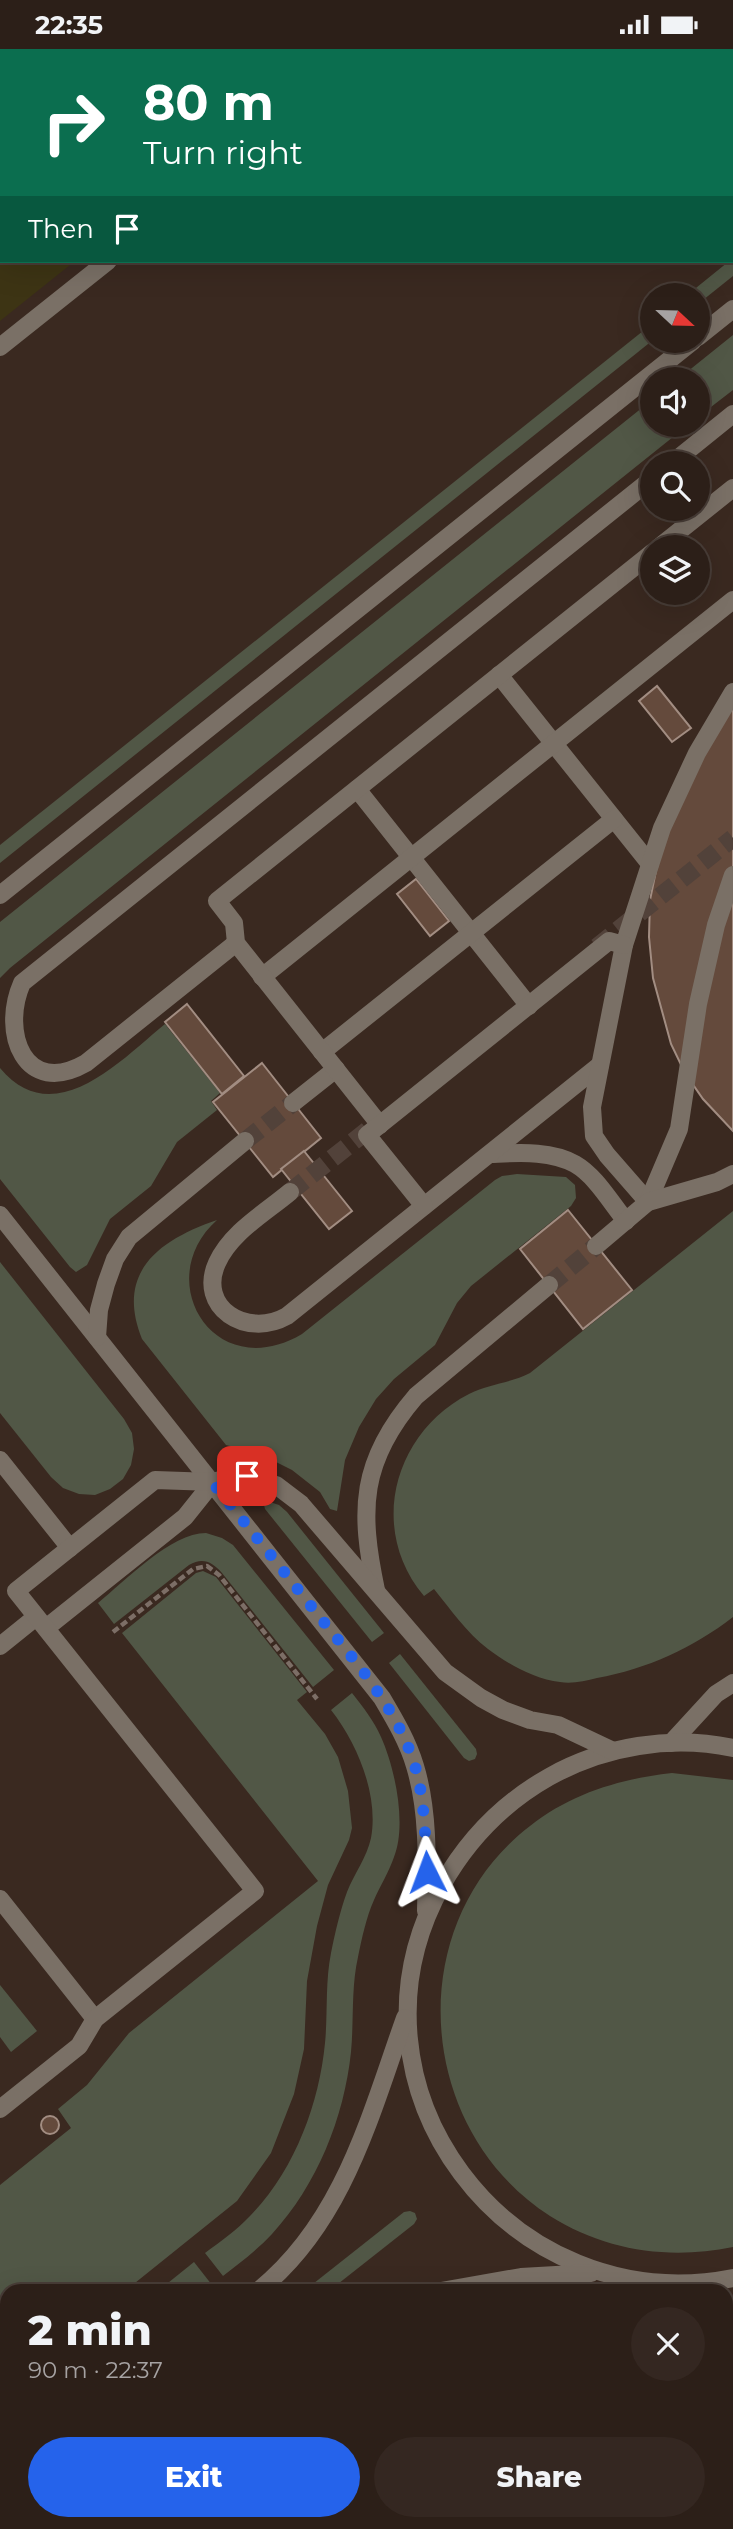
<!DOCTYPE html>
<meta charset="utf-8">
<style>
:root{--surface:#2c1f18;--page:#342721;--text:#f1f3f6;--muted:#a6a2a2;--line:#483d37;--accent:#2563eb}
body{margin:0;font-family:Montserrat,sans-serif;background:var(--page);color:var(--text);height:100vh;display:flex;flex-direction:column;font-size:26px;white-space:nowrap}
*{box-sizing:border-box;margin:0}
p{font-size:23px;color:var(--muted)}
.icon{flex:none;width:38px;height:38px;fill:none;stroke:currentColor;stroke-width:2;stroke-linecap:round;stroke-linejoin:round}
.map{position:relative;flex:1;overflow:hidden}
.panel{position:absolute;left:0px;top:2235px;width:733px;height:247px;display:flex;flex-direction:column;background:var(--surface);border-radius:21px 21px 0 0;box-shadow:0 7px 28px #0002,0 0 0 2px var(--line)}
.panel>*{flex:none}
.top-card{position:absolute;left:0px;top:0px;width:733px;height:214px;box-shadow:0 7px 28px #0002,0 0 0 2px var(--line);background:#0b6e4f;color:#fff;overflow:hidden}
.needle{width:46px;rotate:112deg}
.buttons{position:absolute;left:640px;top:234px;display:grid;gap:14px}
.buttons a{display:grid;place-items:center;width:70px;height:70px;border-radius:50%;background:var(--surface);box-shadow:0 7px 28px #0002,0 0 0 2px var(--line);font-size:35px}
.pin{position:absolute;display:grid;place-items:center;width:60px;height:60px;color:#fff;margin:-30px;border-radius:14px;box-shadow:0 4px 10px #0006}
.me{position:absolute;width:77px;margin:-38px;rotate:357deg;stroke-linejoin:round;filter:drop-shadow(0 0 5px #0008)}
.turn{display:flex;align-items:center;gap:24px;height:147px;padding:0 28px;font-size:32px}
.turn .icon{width:91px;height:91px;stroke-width:2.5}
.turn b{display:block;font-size:49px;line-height:60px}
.then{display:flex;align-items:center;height:66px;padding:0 28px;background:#0003;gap:14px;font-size:26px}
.round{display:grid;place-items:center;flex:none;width:74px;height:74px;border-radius:37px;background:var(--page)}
.head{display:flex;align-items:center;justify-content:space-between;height:119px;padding:0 28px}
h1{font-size:42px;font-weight:800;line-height:52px}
.primary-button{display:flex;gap:14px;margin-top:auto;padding:14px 28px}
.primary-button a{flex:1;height:80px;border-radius:42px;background:var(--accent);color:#fff;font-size:28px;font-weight:800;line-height:80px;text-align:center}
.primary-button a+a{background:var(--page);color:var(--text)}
.status{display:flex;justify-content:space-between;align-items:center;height:49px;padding:0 35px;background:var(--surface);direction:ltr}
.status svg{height:19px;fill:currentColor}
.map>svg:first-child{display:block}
.green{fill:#515746}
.sand{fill:#3d3414}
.building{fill:#644a3c;stroke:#a28d82;stroke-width:2}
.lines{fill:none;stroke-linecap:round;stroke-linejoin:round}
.minor-tunnel{stroke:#52423a;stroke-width:18;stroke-dasharray:18 9;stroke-linecap:butt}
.path{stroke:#7c6e66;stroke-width:4.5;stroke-dasharray:7 3.5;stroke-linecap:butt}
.minor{stroke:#7a7066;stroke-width:18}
.route{stroke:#2563eb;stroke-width:12;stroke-dasharray:0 21.6}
</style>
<div class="status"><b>22:35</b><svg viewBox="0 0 49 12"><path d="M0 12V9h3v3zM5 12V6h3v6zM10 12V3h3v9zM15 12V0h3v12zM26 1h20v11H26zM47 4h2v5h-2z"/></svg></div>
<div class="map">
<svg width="733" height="2480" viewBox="0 0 733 2480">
<rect width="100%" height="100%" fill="#3a2920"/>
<g class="green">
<path d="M733 209V227L698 255V247H686Z"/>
<path d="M653 274V291L0 814V796Z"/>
<path d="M733 286V341L698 368V331H677Z"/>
<path d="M653 350V376H688L10 919 0 929V873Z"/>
<path d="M165 975 220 1044 211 1052 217 1061 177 1093 151 1137 110 1170 87 1216 76 1223 70 1218 0 1130V1019C54 1084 121 1011 165 975Z"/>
<path d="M517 1125 566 1128 575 1136 576 1149 571 1157 471 1237 457 1254 435 1296 394 1330 376 1350 359 1378 345 1411 337 1462 330 1460 320 1443 292 1421 260 1405 226 1396 142 1290C115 1223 159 1191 217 1171 150 1231 214 1337 302 1285L495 1131 502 1127Z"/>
<path d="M733 1162V1568C693 1599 647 1620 597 1629 585 1632 572 1635 560 1633 534 1630 508 1615 488 1600 466 1583 451 1561 434 1540L424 1547C368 1481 393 1384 469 1345 488 1335 511 1334 530 1324Z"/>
<path d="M0 1213 124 1370 132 1384 134 1400 131 1416 123 1430 110 1440 95 1446 79 1445 63 1439 51 1428 0 1364Z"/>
<path d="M267 1452 279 1456 287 1463 384 1584 372 1593 265 1460 264 1456Z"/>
<path d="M206 1484 222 1489 233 1496 334 1621 313 1638 222 1524C212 1513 203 1508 189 1516L114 1575 98 1554C125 1532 171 1484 206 1484Z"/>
<path d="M203 1522 216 1528 307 1643 297 1651 325 1685 338 1708 348 1742 352 1779 349 1791 328 1836 317 1877 307 1932 304 2000 294 2045 271 2104 237 2152 125 2242H7V2336L0 2342V2136L71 2079 58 2060 87 2036 129 1984 318 1832 122 1584 196 1524Z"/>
<path d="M400 1605 476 1700 477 1705 475 1710 469 1712 464 1709 389 1614Z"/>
<path d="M352 1644C363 1658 374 1672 381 1688 395 1719 407 1776 394 1808 389 1823 380 1837 374 1851 366 1869 362 1889 358 1908 351 1939 354 1971 351 2003 344 2069 317 2136 272 2185 257 2201 240 2214 223 2227L205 2204C221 2192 237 2181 250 2167 294 2122 319 2056 325 1994 328 1964 325 1934 331 1904 335 1884 340 1862 347 1843 354 1825 367 1808 371 1789 379 1746 357 1694 331 1661Z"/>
<path d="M672 1724 733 1731V2198C669 2211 606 2202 550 2167 415 2080 401 1876 530 1777 572 1744 620 1730 672 1724Z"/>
<path d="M0 1936 37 1982 11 2003 0 1988Z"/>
<path d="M410 2162 415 2164 417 2170 414 2175 329 2242H304L404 2163Z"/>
<path d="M194 2213 212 2236 204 2242H158Z"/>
<path d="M733 2335V2480H206L213 2474H726V2336Z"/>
</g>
<path class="sand" d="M0 0H340L2 2V212H75L0 272Z"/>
<g class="building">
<path d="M653 0H733V71L732 72V2H650Z"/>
<path d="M657 637 691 679 672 693 639 652Z"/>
<path d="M733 654V1082L703 1050 685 1024 671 995 653 929 649 888 650 851 657 817 667 785 703 707Z"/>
<path d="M416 830 449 872 430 887 397 845Z"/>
<path d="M187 955 244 1027 222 1045 165 973Z"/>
<path d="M262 1014 321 1089 273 1128 213 1053Z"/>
<path d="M304 1102 352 1162 329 1180 281 1120Z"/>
<path d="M568 1161 632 1241 583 1280 520 1200Z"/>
<circle cx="50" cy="2076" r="9"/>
</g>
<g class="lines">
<g class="minor-tunnel">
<path d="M597 898 733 789"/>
<path d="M245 1092 293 1054"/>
<path d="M290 1143 378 1073"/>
<path d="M549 1236 596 1197"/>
</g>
<path class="path" d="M113 1583 193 1520 207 1517 219 1526 317 1650"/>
<g class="minor">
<path d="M370 2 372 0"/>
<path d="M698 288 733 260"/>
<path d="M0 298 108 212"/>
<path d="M671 415 733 365"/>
<path d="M658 499 733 439"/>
<path d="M499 626 650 815"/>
<path d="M357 740 529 957"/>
<path d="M0 846 693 292"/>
<path d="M236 894 86 1014C25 1049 0 984 22 934L653 429"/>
<path d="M262 928 733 551"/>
<path d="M322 1003 614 770"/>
<path d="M293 1054 336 1020"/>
<path d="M380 1076 236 894 234 874 217 852 653 503"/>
<path d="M490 1105C517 1104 550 1101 575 1115 596 1127 611 1154 626 1172"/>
<path d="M290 1143C265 1164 231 1183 217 1214 197 1258 246 1290 287 1267L600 1016"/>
<path d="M648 1153 607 1106 594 1087 592 1058 624 896 662 779 697 704 733 643"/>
<path d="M648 1153 679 1080 698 955 716 876 733 826"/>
<path d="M424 1157 367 1086 609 892 624 896"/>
<path d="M0 1166 382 1649C395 1671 408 1693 415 1717 429 1763 427 1815 426 1862"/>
<path d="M596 1197 648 1153 717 1133 733 1125"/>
<path d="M97 1288 99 1261 106 1235 115 1210 129 1188 245 1092"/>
<path d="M0 1411 70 1499"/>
<path d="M376 1541C359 1461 360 1412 416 1347L549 1236"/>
<path d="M46 1579 185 1468 213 1433"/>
<path d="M0 1597 36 1568"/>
<path d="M671 1694 716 1645 733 1634"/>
<path d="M733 1699C671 1686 604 1697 549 1728 503 1754 468 1790 442 1836 330 2037 509 2273 733 2229"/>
<path d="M0 1850 95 1970"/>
<path d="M0 2060 79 1997 95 1970 255 1842 16 1542 155 1431 213 1433 233 1427H247L276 1436 301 1455 445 1623 481 1649 503 1661 530 1671 558 1676 613 1702"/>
<path d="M258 2242C343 2174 370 2067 405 1969"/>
<path d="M441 2242 521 2228 591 2224"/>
<path d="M0 2447 7 2441"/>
<path d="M75 2480 82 2474"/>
</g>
</g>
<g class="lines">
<path class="route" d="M247 1427H233L212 1433C247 1476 281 1519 315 1562 353 1610 397 1658 415 1717 425 1751 425 1788 427 1823"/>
</g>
</svg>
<div class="buttons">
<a><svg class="needle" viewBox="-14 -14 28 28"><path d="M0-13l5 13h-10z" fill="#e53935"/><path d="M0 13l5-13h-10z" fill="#a6a2a2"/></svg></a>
<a><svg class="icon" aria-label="sound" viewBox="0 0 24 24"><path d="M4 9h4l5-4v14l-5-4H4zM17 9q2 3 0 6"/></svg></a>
<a><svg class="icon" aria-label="search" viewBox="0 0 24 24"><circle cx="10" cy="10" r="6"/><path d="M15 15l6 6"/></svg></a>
<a><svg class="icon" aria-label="layers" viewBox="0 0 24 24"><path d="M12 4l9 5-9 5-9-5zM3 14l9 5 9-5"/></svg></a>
</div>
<div class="pin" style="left:247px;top:1427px;background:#d93025"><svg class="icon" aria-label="arrive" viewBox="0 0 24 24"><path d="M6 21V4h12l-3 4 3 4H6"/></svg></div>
<svg class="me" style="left:427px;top:1823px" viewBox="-20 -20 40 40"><path d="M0-17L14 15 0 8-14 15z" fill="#2563eb" stroke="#fff" stroke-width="4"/></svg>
<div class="top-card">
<div class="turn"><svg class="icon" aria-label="right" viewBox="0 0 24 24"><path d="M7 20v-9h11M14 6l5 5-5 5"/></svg><div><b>80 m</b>Turn right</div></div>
<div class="then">Then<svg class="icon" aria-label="arrive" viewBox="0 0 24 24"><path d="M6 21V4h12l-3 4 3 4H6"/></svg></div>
</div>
<section class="panel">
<div class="head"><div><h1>2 min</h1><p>90 m · 22:37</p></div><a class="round"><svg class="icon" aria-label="close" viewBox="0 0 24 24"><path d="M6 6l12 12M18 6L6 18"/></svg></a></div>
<div class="primary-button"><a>Exit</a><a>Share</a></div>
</section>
</div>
